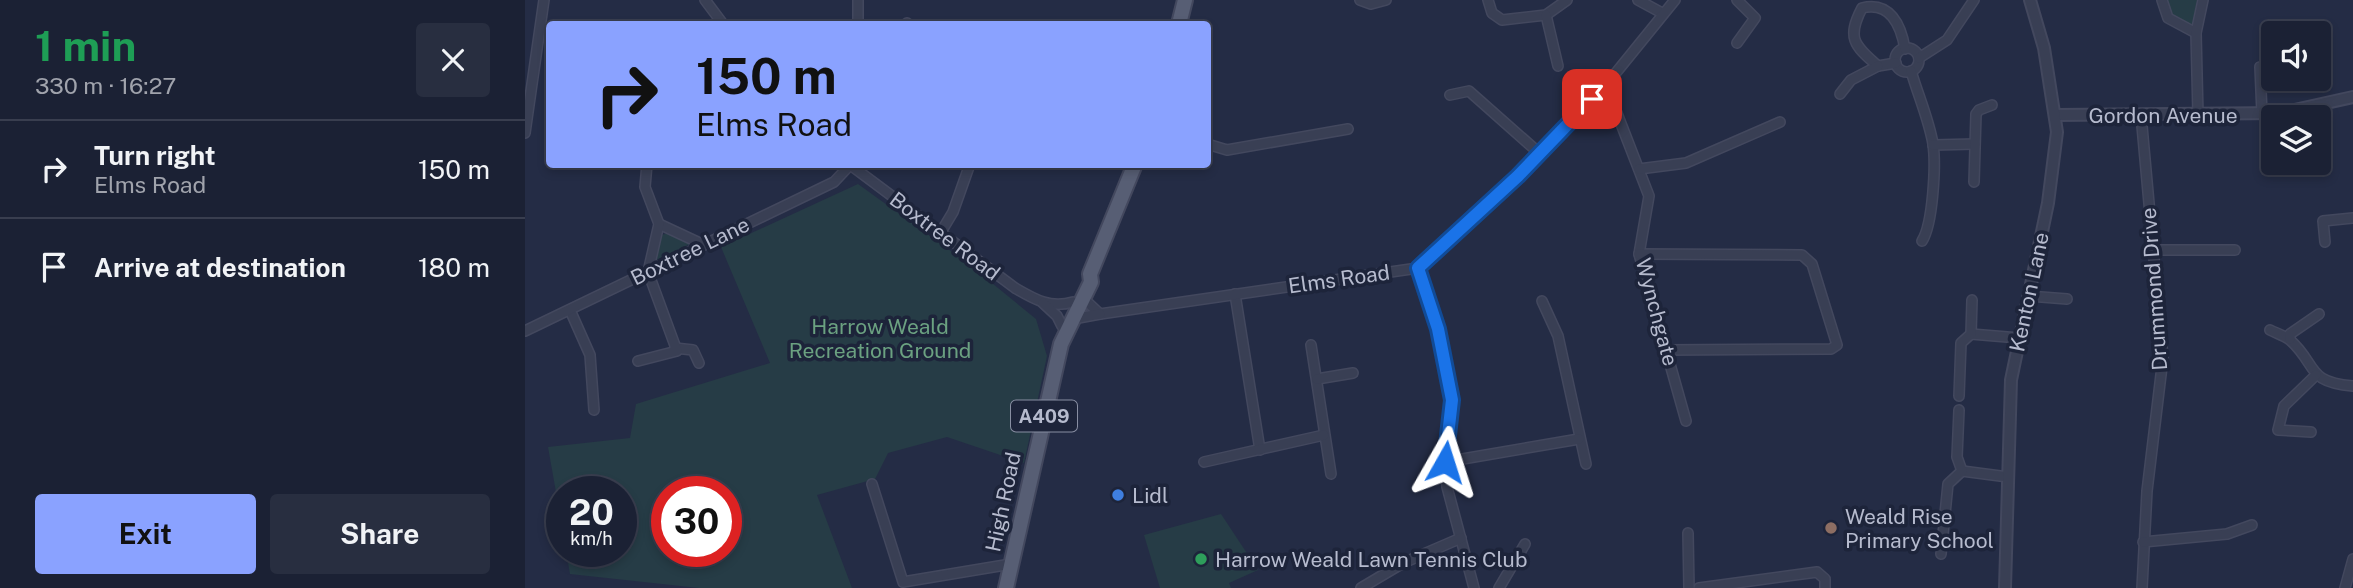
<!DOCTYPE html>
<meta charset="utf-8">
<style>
:root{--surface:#1b2134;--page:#282e40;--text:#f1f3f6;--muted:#a0a3ac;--line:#393e4f;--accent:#8aa2ff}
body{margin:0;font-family:"Public Sans",sans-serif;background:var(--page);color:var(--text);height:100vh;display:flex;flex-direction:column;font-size:26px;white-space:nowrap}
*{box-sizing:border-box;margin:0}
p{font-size:23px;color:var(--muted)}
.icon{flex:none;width:38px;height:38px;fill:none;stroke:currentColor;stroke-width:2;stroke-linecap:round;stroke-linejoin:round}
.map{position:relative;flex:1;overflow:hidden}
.drawer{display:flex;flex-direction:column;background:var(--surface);width:525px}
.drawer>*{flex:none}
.hud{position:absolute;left:21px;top:21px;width:665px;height:147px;border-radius:7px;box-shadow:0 4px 10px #0003,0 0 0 2px var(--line);background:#8aa2ff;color:#111;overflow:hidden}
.fabs{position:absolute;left:1736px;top:21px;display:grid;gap:14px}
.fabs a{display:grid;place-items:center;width:70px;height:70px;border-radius:7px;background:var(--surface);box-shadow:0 4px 10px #0003,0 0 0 2px var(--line);font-size:35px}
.speed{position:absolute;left:21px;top:476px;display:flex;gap:14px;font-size:35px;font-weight:700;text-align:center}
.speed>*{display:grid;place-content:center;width:91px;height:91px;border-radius:50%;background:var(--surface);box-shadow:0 4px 10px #0003,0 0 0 2px var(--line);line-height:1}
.speed small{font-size:18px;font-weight:400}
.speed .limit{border:10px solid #d22;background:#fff;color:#111}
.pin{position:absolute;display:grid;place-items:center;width:60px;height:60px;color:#fff;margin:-30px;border-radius:14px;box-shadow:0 4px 10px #0006}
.me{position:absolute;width:77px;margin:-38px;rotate:6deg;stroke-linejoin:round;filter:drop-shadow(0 0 5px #0008)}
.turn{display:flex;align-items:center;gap:24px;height:147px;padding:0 35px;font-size:32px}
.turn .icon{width:91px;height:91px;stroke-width:2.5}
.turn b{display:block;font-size:49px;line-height:60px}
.round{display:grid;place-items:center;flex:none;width:74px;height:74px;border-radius:7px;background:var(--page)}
.head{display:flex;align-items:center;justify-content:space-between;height:119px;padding:0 35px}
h1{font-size:42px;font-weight:700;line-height:52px;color:#1e9e55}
.cta{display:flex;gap:14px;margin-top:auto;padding:14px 35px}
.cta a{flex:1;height:80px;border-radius:7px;background:var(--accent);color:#111;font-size:28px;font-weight:700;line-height:80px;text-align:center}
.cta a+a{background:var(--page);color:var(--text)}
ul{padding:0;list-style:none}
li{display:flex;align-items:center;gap:21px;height:98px;padding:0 35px;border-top:2px solid var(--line)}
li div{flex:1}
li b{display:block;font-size:26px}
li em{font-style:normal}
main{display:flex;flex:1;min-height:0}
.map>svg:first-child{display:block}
.green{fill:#263c46;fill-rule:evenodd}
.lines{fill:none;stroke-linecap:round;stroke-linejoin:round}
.minor-casing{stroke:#43485e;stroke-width:12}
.tertiary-casing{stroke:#43485e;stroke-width:14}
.primary-casing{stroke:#43485e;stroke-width:18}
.minor{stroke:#393f54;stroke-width:9}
.tertiary{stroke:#393f54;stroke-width:10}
.primary{stroke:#575e74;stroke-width:14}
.route-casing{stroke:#114b97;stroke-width:18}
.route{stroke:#1a73e8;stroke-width:12}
.shop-dot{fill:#3f7fe0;stroke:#1d243a;stroke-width:2.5}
.education-dot{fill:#8d6e63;stroke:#1d243a;stroke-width:2.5}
.leisure-dot{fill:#2e9e5b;stroke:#1d243a;stroke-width:2.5}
.labels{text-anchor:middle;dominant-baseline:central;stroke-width:7;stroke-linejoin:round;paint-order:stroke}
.shield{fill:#1d243a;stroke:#888ea2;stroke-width:2}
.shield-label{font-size:19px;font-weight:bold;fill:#b6bbce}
.street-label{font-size:21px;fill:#b6bbce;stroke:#1d243a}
.park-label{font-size:21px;fill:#6ba181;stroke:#1d243a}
.poi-label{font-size:21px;fill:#b6bbce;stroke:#1d243a;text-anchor:start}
</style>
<main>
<section class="drawer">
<div class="head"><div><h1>1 min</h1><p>330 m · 16:27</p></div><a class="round"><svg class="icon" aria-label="close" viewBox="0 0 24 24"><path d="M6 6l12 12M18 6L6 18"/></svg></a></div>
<ul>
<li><svg class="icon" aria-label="right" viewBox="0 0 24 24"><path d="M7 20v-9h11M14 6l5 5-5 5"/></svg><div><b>Turn right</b><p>Elms Road</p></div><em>150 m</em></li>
<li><svg class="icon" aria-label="arrive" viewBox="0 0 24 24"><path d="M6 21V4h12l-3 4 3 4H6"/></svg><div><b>Arrive at destination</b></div><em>180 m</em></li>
</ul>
<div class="cta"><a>Exit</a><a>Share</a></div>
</section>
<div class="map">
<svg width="1828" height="588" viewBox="0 0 1828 588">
<rect width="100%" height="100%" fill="#242c45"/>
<g class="green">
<path d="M1640 0H1672L1668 25 1645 16Z"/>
<path d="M333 184 441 262 511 319 522 356 499 463 422 437 363 453 350 479 292 495 327 588H174L45 574 41 551H96V492H37V526L23 447 105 438 111 404 245 363 196 247ZM142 492H201V551H142Z"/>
<path d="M143 233 165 244 131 260 137 235Z"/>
<path d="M696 514 733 570 704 583 706 588H635L619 535Z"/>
</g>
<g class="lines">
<g class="minor-casing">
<g id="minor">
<path d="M180 0 198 24"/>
<path d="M835 0 846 4 861 0"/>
<path d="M963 0 967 13 977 20 1021 15 1042 0"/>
<path d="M1113 0 1137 13"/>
<path d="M1212 0 1230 18 1212 43"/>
<path d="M1637 0 1643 18 1671 33"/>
<path d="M1021 15 1033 66"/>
<path d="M333 24V0"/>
<path d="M382 24V23"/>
<circle cx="1382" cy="60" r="12"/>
<path d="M1394 58 1422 40 1449 0"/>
<path d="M1371 63 1353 66C1328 45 1322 37 1337 8 1365 1 1376 25 1380 49"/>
<path d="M1386 71C1393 95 1404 120 1408 144 1411 165 1408 224 1397 241"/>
<path d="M1081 85 1124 196 1114 254 1161 421"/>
<path d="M1315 94 1326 80 1353 66"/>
<path d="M925 95 944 91 1013 152"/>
<path d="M1737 114 1735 67 1748 64"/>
<path d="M1616 115 1638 358 1622 491 1617 588"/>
<path d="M1673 115 1671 33 1678 0"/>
<path d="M0 133 19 0"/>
<path d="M682 144 702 150 823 129"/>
<path d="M1408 145 1450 144"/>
<path d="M324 164 490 288C509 299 525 309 548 302"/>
<path d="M1114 169 1161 163 1255 122"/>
<path d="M1449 182 1451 114 1454 110 1467 105"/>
<path d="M134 224 179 245"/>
<path d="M416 232 428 212 445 164"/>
<path d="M1800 242 1798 221 1828 218"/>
<path d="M1628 250H1710"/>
<path d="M1114 254 1277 255 1287 264 1312 345 1306 349 1141 350"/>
<path d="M893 268 913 329 927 400 920 462 922 487 949 588"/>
<path d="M710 294 735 450"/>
<path d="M1504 296 1542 299"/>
<path d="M558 298 575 314 893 268 993 176 1081 85 1150 0"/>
<path d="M1017 301 1033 336 1061 464"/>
<path d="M518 303 532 316 537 326"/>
<path d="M45 310 65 355 69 410"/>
<path d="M548 319 575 314"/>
<path d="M1745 330C1751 333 1760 336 1765 340 1793 365 1780 382 1828 386"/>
<path d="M0 331 309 182 325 165"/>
<path d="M1446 334 1494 338"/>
<path d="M1765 339V334L1794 314"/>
<path d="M786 345 806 474"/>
<path d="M150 348 168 350 174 363"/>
<path d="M113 361 152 351 123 272 134 224 120 187 122 164"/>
<path d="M792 379 828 373"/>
<path d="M1434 396 1436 343 1446 334 1447 300"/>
<path d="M1786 432 1753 430 1759 406 1791 375"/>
<path d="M679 462 799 435"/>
<path d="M920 462 1054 439"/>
<path d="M1437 471 1483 477"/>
<path d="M347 484 378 582 486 564"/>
<path d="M1163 533 1164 588"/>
<path d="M1618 542 1702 534 1727 525"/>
<path d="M1416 554 1423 484 1437 471 1432 457 1434 410"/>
<path d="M836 588 878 563 936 538"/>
<path d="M974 588 1000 544"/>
<path d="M1174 588 1292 572 1300 579V588"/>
<path d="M1820 588 1828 559"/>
</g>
</g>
<g class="tertiary-casing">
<g id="tertiary">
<path d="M1531 115 1756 113 1828 97"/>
<path d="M1480 588 1486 380 1523 203 1532 132 1519 48 1505 0"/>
</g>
</g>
<g class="primary-casing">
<g id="primary">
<path d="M654 24 660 0"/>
<path d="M481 588 536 344 566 282 565 274 610 164"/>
</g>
</g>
<use href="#minor" class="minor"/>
<use href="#tertiary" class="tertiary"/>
<use href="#primary" class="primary"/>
</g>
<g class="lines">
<g class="route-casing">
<path id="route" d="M920 462 927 400 913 329 893 268 993 176 1067 99"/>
</g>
<use href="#route" class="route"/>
</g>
<circle class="shop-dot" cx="593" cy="495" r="7"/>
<circle class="education-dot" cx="1306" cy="528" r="7"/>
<circle class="leisure-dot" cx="676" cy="559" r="7"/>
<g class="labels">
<rect class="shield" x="486" y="400.5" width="66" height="31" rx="5"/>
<g class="shield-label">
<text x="519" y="416">A409</text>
</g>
<g class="street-label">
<text x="1638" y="115">Gordon Avenue</text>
<text transform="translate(420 236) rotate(37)">Boxtree Road</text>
<text transform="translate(165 251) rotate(-26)">Boxtree Lane</text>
<text transform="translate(814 279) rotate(-8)">Elms Road</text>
<text transform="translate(1629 289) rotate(-94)">Drummond Drive</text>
<text transform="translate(1504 292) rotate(-78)">Kenton Lane</text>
<text transform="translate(1132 312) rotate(75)">Wynchgate</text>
<text transform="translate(478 502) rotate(-78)">High Road</text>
</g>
<g class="park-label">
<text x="355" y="326">Harrow Weald<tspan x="355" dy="24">Recreation Ground</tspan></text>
</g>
<g class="poi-label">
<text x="607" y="495">Lidl</text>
<text x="1320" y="516">Weald Rise<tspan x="1320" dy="24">Primary School</tspan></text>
<text x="690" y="559">Harrow Weald Lawn Tennis Club</text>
</g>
</g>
</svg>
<div class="fabs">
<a><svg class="icon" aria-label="sound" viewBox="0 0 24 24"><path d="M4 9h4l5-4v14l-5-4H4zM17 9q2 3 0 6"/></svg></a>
<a><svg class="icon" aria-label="layers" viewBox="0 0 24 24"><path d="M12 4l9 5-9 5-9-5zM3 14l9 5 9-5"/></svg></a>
</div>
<div class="speed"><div>20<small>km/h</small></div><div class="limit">30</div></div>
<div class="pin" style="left:1067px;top:99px;background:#d93025"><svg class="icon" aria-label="arrive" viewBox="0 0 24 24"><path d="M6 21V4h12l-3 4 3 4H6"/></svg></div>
<svg class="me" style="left:920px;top:462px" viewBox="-20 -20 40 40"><path d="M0-17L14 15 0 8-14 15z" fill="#1a73e8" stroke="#fff" stroke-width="4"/></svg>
<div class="hud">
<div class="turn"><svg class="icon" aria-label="right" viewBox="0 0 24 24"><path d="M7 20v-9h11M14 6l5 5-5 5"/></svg><div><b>150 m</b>Elms Road</div></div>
</div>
</div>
</main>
